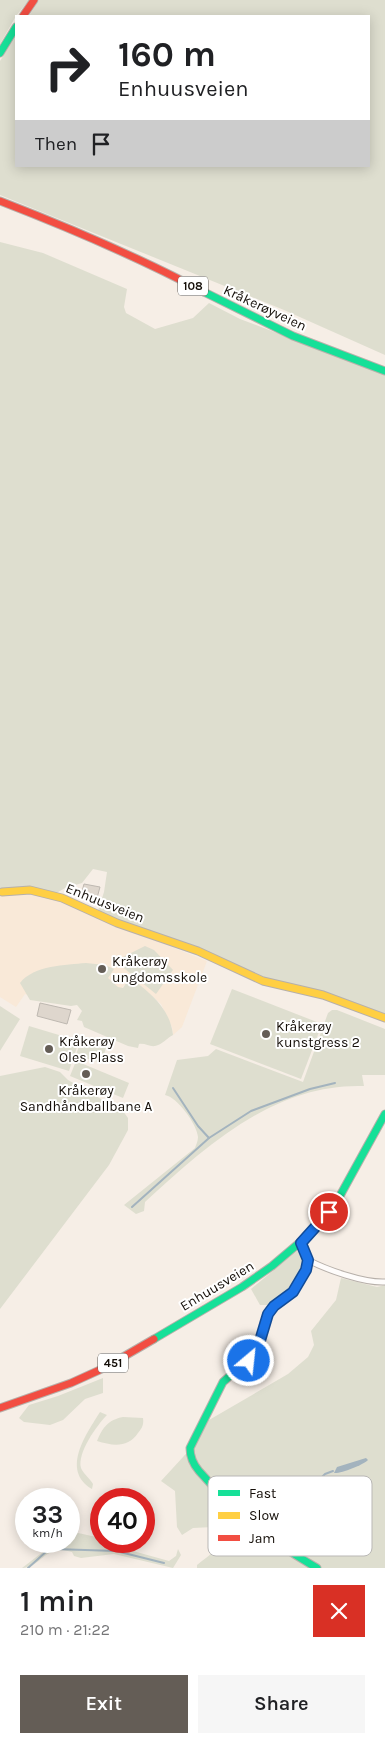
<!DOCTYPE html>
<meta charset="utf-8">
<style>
:root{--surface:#fff;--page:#f6f6f6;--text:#202124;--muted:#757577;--accent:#645d56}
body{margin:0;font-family:Karla,sans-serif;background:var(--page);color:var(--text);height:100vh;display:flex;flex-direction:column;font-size:19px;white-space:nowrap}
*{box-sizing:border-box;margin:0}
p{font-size:16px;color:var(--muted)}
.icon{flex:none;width:28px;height:28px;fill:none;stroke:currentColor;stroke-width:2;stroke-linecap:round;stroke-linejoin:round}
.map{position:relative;height:1568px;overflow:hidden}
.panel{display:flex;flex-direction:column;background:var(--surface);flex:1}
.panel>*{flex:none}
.top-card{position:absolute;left:15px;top:15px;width:355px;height:152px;border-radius:0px;box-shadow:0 2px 12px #0003;background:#fff;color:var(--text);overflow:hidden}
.speed{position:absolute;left:15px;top:1488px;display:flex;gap:10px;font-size:25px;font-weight:700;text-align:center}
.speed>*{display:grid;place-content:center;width:65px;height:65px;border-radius:50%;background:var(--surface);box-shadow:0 2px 12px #0003;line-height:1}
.speed small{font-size:12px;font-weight:400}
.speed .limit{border:8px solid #d22;background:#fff;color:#111}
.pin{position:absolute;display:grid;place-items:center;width:42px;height:42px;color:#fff;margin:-21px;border:2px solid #fff;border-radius:50%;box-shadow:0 1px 5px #0007}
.me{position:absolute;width:55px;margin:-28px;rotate:28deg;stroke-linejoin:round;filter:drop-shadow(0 0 4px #0008)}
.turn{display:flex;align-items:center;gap:18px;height:105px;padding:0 20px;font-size:22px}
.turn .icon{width:65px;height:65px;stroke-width:2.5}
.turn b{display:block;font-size:35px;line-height:42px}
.then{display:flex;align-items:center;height:48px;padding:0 20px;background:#0003;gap:10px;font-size:19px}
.round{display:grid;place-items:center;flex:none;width:52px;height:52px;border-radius:0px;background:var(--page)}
.head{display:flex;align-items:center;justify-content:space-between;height:85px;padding:0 20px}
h1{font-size:30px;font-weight:600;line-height:38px}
.primary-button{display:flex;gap:10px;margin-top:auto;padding:10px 20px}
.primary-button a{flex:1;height:58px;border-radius:0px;background:var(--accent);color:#fff;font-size:20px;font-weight:600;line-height:58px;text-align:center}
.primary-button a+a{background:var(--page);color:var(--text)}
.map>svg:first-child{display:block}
.built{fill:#f9e9d8}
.green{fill:#dedecf}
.water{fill:#a3b3be}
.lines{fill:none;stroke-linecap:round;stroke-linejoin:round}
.stream{stroke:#a3b3be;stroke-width:2}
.building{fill:#ded6cd;stroke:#beb8b1}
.street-casing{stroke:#b7b0aa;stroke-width:7}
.fast-casing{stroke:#b7b0aa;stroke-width:9}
.slow-casing{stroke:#b7b0aa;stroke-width:9}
.jam-casing{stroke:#b7b0aa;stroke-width:9}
.street{stroke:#fefcfb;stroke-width:5}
.fast{stroke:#16e098;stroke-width:7}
.slow{stroke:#ffcf43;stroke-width:7}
.jam{stroke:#f24e42;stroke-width:7}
.route-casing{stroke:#114b97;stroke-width:12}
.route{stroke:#1a73e8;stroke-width:9}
.poi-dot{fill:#645d56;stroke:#fff;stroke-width:2}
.labels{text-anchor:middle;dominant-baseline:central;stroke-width:4;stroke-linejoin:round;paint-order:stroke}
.shield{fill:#fff;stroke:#5b5753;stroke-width:1}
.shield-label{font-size:12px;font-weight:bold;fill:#150f09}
.street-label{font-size:14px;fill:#150f09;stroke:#fff}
.poi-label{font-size:14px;fill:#150f09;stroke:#fff;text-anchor:start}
.key{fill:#fff;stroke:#b9b7b5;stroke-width:1}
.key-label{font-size:14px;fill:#150f09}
</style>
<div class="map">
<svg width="385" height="1568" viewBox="0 0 385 1568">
<rect width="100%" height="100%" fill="#f6eee6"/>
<path class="built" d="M31 892 65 901 96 917 207 961 182 1027 173 1035 172 1027 161 1004 131 977 122 988 60 995 38 1000 25 994 16 1007 0 997V894Z"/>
<g class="green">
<path d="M0 0H29L16 16 0 44Z"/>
<path d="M39 0H385V355L284 310 0 195V61L16 36V166H369V16H29Z"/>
<path d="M0 242 43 253 127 289 124 307 126 313 155 329 193 318 209 303 240 319 385 374V1018L323 995 285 987 215 958 97 914 104 892 107 872 93 869 82 883 65 888 53 895 30 890 0 892Z"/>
<path d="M145 946 154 950 173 970 156 994 120 965 121 958Z"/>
<path d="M86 963 105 965 114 969 108 978 118 987 123 988 130 977C150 993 170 1008 173 1035 167 1038 162 1045 155 1046 150 1047 145 1043 139 1044L138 1048 128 1046 84 1027 82 1021 77 1020 82 1011 77 1005 71 1006 30 1000 20 983C34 965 66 965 86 963Z"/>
<path d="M232 989 322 1024 301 1079 210 1044Z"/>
<path d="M0 1006 20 1019 0 1051Z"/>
<path d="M332 1010H337L385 1029V1075H362L364 1086C275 1083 206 1146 145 1202L144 1211 136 1214 124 1205 195 1148C196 1145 198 1141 198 1137 197 1124 177 1097 165 1095L177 1060 208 1056 216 1049 303 1082 328 1013Z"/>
<path d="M29 1026 79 1041 69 1071 20 1056Z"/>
<path d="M82 1037 107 1045 101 1063 76 1055Z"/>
<path d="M76 1061 129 1083 123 1098 70 1076Z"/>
<path d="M45 1067 60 1072 68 1080 101 1099 120 1107 128 1118V1130L109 1165 0 1309V1076Z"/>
<path d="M297 1251 301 1252 305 1258C302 1274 291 1296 276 1304 272 1305 265 1305 260 1305L251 1289Z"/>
<path d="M341 1278 377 1287 385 1285V1568H197V1565C214 1551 224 1549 213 1527L193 1528 182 1535 177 1527 175 1491 161 1481 194 1445 209 1420 288 1374 308 1357 314 1345 311 1331 336 1300Z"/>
<path d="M103 1378V1393L85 1399 63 1420 50 1425 24 1422 19 1418 29 1405 58 1396Z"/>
<path d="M100 1412 107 1415C97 1425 77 1453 81 1468 83 1473 90 1479 93 1484L92 1489C60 1470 87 1433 100 1412Z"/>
<path d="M123 1417 143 1418C144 1425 142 1428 138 1433 128 1448 113 1446 97 1441 103 1427 108 1420 123 1417Z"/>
<path d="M69 1531 101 1538V1541H106L113 1549 133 1551 169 1561 176 1556 178 1549 181 1555 173 1568 114 1554 81 1558 74 1556 72 1552C43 1544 42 1568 22 1568L48 1548 58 1545 62 1541H69Z"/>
</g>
<path class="water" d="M366 1458 368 1460C363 1465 340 1474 334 1473L337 1467Z"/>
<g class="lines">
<g class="stream">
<path d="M173 1088 198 1126 209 1138"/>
<path d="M132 1207 209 1138 251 1111 310 1089 335 1083"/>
<path d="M271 1535 278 1538C283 1532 317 1501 318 1497 319 1491 316 1487 318 1481L325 1474 333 1471"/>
<path d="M223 1540C239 1541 244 1544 260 1535"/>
<path d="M28 1568 48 1550 54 1549 116 1551 164 1563"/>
</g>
</g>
<g class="building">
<path d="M84 884 100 887 97 898 81 895Z"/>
<path d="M40 1003 71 1010 67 1024 37 1016Z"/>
</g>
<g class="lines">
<g class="street-casing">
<path id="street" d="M308 1260C327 1270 364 1283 385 1282"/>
</g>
<g class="fast-casing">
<g id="fast">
<path d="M0 53 16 27"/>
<path d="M204 292 293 336 385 371"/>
<path d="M301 1243 308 1260 306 1270 293 1292 274 1306 268 1314 255 1354 223 1382 190 1448C190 1457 193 1464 199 1471 235 1512 270 1541 317 1568"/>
<path d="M154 1339 242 1287 272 1266 311 1233 336 1203 385 1114"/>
</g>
</g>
<g class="slow-casing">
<path id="slow" d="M2 892 30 890 62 898 117 923 198 951 263 981 323 995 385 1018"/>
</g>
<g class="jam-casing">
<g id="jam">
<path d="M23 16 34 0"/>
<path d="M0 201C70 228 138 257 204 292"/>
<path d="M0 1408 71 1383 104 1368 154 1339"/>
</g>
</g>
<use href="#street" class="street"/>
<use href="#fast" class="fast"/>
<use href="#slow" class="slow"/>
<use href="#jam" class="jam"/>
</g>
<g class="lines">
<g class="route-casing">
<path id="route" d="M249 1361 259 1344 268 1314 274 1306 293 1292 306 1270 308 1260 301 1243 329 1212"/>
</g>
<use href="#route" class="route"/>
</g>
<g class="poi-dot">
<circle cx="102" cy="969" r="5"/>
<circle cx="266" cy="1034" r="5"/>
<circle cx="49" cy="1049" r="5"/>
<circle cx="86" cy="1074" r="5"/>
</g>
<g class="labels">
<g class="shield">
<rect x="178" y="276.5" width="30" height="19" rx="4"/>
<rect x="98" y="1353.5" width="30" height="19" rx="4"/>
</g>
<g class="shield-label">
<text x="193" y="286">108</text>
<text x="113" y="1363">451</text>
</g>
<g class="street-label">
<text transform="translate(265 308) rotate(25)">Kråkerøyveien</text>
<text transform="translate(105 903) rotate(22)">Enhuusveien</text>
<text transform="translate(217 1286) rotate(-31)">Enhuusveien</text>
</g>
<g class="poi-label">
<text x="112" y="961">Kråkerøy<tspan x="112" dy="16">ungdomsskole</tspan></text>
<text x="276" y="1026">Kråkerøy<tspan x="276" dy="16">kunstgress 2</tspan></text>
<text x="59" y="1041">Kråkerøy<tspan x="59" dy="16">Oles Plass</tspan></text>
<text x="86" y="1090" text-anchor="middle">Kråkerøy<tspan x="86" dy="16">Sandhåndballbane A</tspan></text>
</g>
</g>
<rect x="208" y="1476" width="164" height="80" rx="8" class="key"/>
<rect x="218" y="1490" width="22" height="6" fill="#16e098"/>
<rect x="218" y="1512" width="22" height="7" fill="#ffcf43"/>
<rect x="218" y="1535" width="22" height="6" fill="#f24e42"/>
<g class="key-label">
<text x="249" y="1498">Fast</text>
<text x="249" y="1520">Slow</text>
<text x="249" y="1543">Jam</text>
</g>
</svg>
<div class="speed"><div>33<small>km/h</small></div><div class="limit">40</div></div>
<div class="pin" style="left:329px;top:1212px;background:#d93025"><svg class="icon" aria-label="arrive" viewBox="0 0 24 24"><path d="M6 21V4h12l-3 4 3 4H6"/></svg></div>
<svg class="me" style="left:249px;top:1361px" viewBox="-20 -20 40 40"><circle r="17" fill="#1a73e8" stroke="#fff" stroke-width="3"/><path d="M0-11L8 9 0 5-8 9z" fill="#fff"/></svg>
<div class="top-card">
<div class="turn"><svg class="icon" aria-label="right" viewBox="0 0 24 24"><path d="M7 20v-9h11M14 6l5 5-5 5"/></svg><div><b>160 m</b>Enhuusveien</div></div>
<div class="then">Then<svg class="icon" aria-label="arrive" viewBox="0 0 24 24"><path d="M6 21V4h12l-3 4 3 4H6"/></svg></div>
</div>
</div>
<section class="panel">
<div class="head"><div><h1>1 min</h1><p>210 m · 21:22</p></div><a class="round" style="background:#d93025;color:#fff"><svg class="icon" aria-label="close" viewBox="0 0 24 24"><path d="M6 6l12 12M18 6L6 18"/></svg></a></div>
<div class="primary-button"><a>Exit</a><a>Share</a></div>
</section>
